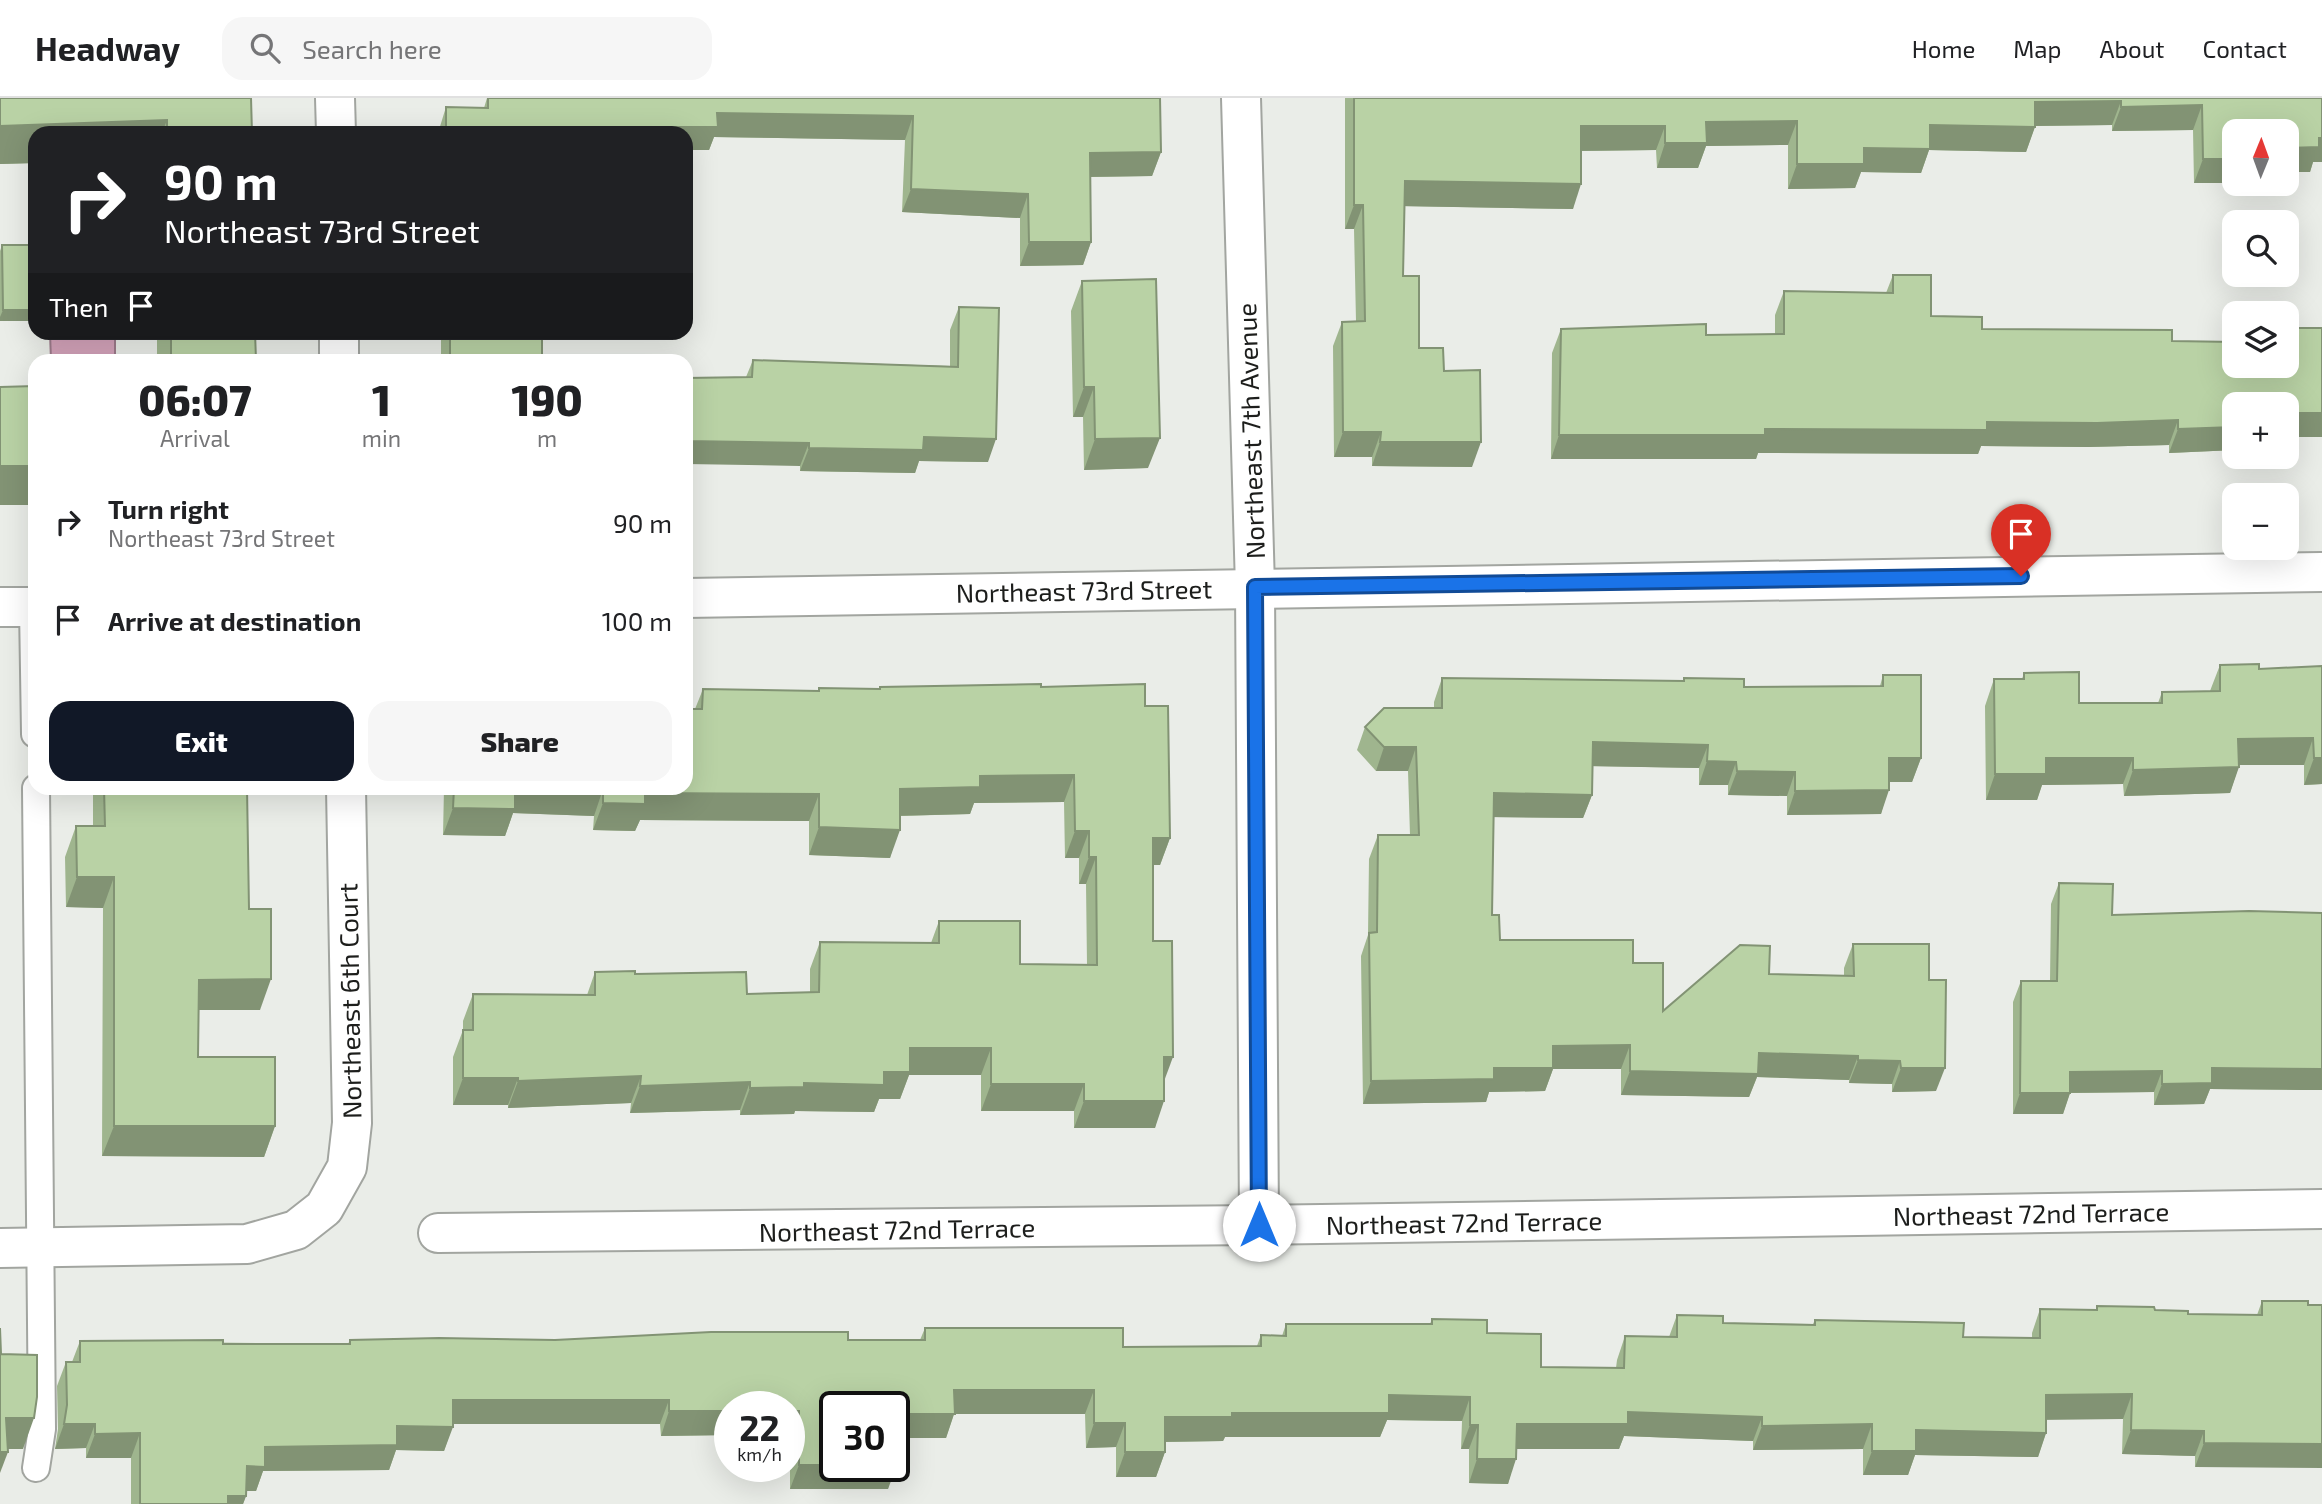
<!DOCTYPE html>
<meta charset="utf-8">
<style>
:root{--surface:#fff;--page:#f6f6f6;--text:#202124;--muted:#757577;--line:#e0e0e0;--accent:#111827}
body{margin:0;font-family:"Exo 2",sans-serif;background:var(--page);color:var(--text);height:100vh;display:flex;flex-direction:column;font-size:26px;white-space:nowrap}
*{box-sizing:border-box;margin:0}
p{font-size:23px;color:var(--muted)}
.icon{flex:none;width:38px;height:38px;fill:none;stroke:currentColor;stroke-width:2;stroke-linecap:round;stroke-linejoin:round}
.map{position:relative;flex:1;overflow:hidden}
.side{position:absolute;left:28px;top:256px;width:665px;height:441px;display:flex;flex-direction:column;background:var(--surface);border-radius:21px;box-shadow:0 7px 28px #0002}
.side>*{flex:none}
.hud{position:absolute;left:28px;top:28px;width:665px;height:214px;border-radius:21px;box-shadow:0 7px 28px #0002;background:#202124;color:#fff;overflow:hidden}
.needle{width:46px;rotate:1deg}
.buttons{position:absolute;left:2222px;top:21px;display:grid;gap:14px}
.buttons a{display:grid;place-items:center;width:77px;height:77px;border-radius:14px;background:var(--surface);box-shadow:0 7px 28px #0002;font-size:35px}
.speed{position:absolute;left:714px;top:1293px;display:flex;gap:14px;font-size:35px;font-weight:700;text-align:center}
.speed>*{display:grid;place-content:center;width:91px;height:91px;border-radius:50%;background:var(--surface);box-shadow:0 7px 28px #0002;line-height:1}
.speed small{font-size:18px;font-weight:400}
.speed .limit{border:4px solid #111;border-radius:10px;background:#fff;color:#111}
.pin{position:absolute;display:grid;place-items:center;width:60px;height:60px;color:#fff;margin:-72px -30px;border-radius:50% 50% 50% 0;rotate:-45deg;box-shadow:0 0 7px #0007}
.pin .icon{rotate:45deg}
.me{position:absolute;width:77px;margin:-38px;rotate:0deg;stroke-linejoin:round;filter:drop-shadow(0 0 5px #0008)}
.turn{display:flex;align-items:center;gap:24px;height:147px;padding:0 21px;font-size:32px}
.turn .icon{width:91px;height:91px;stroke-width:2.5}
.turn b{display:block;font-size:49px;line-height:60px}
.then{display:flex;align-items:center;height:66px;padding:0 21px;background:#0003;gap:14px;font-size:26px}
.eta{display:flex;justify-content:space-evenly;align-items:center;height:119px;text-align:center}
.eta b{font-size:42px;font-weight:800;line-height:49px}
.primary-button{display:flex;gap:14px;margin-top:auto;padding:14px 21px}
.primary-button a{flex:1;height:80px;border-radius:21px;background:var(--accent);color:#fff;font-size:28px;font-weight:800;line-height:80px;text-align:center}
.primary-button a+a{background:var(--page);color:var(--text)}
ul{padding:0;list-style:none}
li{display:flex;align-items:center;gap:21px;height:98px;padding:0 21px}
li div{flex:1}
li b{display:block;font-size:26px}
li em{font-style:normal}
header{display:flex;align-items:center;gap:42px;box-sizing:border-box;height:98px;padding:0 35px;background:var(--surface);border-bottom:2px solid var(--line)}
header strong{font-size:33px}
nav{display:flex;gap:38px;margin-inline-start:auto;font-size:24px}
.search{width:490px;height:63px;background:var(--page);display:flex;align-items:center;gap:18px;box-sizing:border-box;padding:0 24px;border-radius:21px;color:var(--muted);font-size:26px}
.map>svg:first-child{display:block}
.water{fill:#d4a3ba;stroke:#9d7b8b;stroke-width:2}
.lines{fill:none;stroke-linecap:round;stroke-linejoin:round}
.lane-casing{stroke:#a2a5a0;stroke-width:30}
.street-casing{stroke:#a2a5a0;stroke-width:42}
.lane{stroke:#fff;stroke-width:26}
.street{stroke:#fff;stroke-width:38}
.wall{fill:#9fb58e}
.shaded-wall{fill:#829374}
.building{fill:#b9d2a5;stroke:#829374;stroke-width:2}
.route-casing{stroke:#114b97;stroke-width:18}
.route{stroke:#1a73e8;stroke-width:12}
.labels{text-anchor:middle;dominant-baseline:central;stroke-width:5;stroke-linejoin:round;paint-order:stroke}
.street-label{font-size:26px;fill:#1d1e1c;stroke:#fff}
</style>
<header>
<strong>Headway</strong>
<div class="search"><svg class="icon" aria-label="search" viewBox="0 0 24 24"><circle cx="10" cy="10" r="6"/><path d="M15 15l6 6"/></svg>Search here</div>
<nav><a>Home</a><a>Map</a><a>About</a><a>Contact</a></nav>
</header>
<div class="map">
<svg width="2322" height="1406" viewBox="0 0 2322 1406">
<rect width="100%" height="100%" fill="#eaede8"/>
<path class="water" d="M50 235H115V261L51 262Z"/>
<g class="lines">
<g class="lane-casing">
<g id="lane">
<path d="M33 509 35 636"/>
<path d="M36 690 42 1331 36 1370"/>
</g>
</g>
<g class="street-casing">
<g id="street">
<path d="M335 0 336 35"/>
<path d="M1241 0 1255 489 1259 1127"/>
<path d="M339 234V262"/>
<path d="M686 500 2322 474"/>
<path d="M0 509H35"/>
<path d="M438 1135 1259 1127 2322 1111"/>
<path d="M0 1150 247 1146 296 1132 324 1110 347 1069 352 1025 346 690"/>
</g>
</g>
<use href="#lane" class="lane"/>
<use href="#street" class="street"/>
</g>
<g class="wall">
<path d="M0 0 252 35H35V65L0 66Z"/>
<path d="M487 0H1160L1161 54 1152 78 1091 79V144L1083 167 1020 168V120L902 114 905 42 714 39 709 52 686 35H438L446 9 484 10Z"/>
<path d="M1345 0H2322L2313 64 2310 74H2287V33H2235V85H2194L2193 32 2112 33V27L2035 28 2026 54 1929 52 1921 75 1861 74 1855 90 1788 91V47L1706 48 1698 70H1657L1656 52 1581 53 1573 111 1404 108 1403 178 1419 250 1444 273 1472 369 1372 368V359H1334L1333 248 1342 224 1356 223 1354 131H1345Z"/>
<path d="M2 147H35V223H0V153Z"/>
<path d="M1893 177H1931V218L1982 219V231L2172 232V243L2235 244V268H2287V230H2322V339H2298L2291 358H2287V306H2235V352L2169 355V347L2088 349 1981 348 1978 356 1758 355 1756 361H1551L1552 255 1561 231 1706 226V237L1775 236V217L1784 193 1886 195Z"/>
<path d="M1082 183 1148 370 1084 372 1083 319H1073L1071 213Z"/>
<path d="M959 209 988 364 919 363 915 375 800 373V368L746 279 753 262 950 268V232Z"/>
<path d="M157 234H255L256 262H157Z"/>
<path d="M441 234H497V238L542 259 615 262H441Z"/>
<path d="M2220 567 2259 571 2322 568V686L2304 687V667H2239L2230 695 2124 698 2123 686 2042 687 2037 702H1986L1985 608 1994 581H2022L2024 575 2079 605H2158L2162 594 2210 593Z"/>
<path d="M1883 577 1921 660 1912 684H1889L1881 716 1787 717V698L1728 697V687H1699V670L1592 668V697L1583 720 1494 719 1492 817 1500 842 1633 865 1663 913 1769 876 1844 878V870L1853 846 1929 882 1936 993 1892 994V986L1849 985V982L1757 979 1749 999 1621 997V971H1553L1545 993 1489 994 1486 1004 1363 1006 1361 858 1368 837 1369 761 1378 737H1410L1408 673H1376L1357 652 1365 629 1434 610V604L1442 580 1683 583 1684 580 1744 589 1880 588Z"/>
<path d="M880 589H1041L1145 608 1170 740 1160 767H1153V843L1164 983 1155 1030H1074V1013H981V977H909L900 1001H879L874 1014 795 1013 794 1016 740 1017V1012L630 1015 631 1005 508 1010V1007H453V959L463 932V923L473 896 587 897 595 874 635 876 747 896 810 894V871L820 844 931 845 939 823 1020 866 1087 867 1086 786H1079V760H1065L1064 704 974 705 970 716 900 718 890 760 809 757V723L640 722 635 733 593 732 594 718 513 715 505 738 443 737 444 690H686V617L688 611H695L703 591 818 593 819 590 879 591Z"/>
<path d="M93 690H247L249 811 260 912H198V959L275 1028 264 1059 102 1058 103 810 66 809 65 759 76 728H93Z"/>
<path d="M2059 785 2112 817 2301 992 2210 991 2204 1006 2154 1007V994L2070 995 2063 1016H2013V904L2021 883H2050L2051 806Z"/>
<path d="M2262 1203H2308L2195 1369V1358L2122 1356 2123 1321H2046V1335L2038 1359 1915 1357 1908 1377H1863V1351L1753 1352V1343L1624 1338 1619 1351H1517L1508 1386 1469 1385V1351H1461L1462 1323 1387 1322 1380 1339H1225L1223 1343 1165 1344V1354L1156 1379H1116V1349L1086 1350 1085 1316H954L946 1340H897L888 1391H790V1337L730 1309V1337L661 1338 660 1326H453L444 1353 396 1352 389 1372 263 1373 256 1393H246V1398L243 1406H131V1360H86V1350L55 1351 58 1331 57 1288 66 1264H72L80 1243 348 1246 350 1242H920L925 1230 1123 1249 1257 1248 1261 1237 1282 1238 1286 1226H1430L1432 1221 1487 1235 1541 1269 1616 1270 1617 1262 1625 1238 1669 1239 1677 1217 1723 1225 1813 1226 1815 1222 1963 1239 2032 1240V1235L2040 1211 2096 1212 2097 1208 2188 1216 2257 1217Z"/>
</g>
<g class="shaded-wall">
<path d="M2121 3 2112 27 2026 28 2035 4Z"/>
<path d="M2202 7 2193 32 2112 33 2121 9Z"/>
<path d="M717 15 913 18 905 42 714 39 709 52H686V35H650L652 29Z"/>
<path d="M167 22 162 35H35V65L0 66V28Z"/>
<path d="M1797 23 1788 47 1706 48 1698 70H1657L1665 45 1706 24Z"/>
<path d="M1930 27 2035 29 2026 54 1929 52 1921 75 1861 74 1855 90 1788 91 1797 66 1864 50Z"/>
<path d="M1581 28H1665L1656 52 1572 53Z"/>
<path d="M2319 40H2322V64H2313L2310 74H2287L2288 50Z"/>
<path d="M1161 54 1152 78 1082 79 1090 55Z"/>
<path d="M2203 61H2235V85H2194Z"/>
<path d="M1405 83 1581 86 1573 111 1396 108Z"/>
<path d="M911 91 1028 96 1020 120 902 114Z"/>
<path d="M1354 107H1363L1354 131H1345Z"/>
<path d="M1029 144H1091L1083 167 1020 168Z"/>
<path d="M3 212H35V223H0V219Z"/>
<path d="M1084 289H1094L1083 319H1073Z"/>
<path d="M2300 315H2322V339H2298L2291 358H2287V334Z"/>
<path d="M2178 322 2169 347 2088 349 1981 348 1978 356 1758 355 1756 361H1551L1559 337 1987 324Z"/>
<path d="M2235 329V352L2169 355 2178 331Z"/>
<path d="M1343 334H1381L1372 359H1334Z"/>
<path d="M924 339 996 341 988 364 919 363 915 375 800 373 809 350Z"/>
<path d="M1160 340 1148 370 1084 372 1095 341Z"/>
<path d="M686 343 809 345 800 368 686 366Z"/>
<path d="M1380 344H1481L1472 369 1372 368Z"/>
<rect x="0" y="368" width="35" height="39"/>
<path d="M2313 640 2304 667H2229L2238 641Z"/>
<path d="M1593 644 1708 647 1699 670 1584 668Z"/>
<path d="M1384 649H1416L1408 673H1376Z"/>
<path d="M1889 660H1921L1912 684H1881Z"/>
<path d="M2046 660H2133L2123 686 2042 687 2037 702H1986L1995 676Z"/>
<path d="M2314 660H2322V686L2304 687Z"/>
<path d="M1707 663 1736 664 1728 687H1699Z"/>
<path d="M2239 669 2230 695 2124 698 2133 672Z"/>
<path d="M1737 673 1795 674 1787 698 1728 697Z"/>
<path d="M1074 677 1064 704 974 705 970 716 891 718 900 691 980 678Z"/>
<path d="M515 690H562L603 691 594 718 513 715 505 738 443 737 453 710Z"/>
<path d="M1889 692 1881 716 1787 717 1795 693Z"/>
<path d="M645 695 819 696 809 723 640 722 635 733 593 732 603 705Z"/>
<path d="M1494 695 1592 697 1583 720 1485 719Z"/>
<path d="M819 729 900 732 890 760 809 757Z"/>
<path d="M1075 733H1089L1079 760H1065Z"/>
<path d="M1153 740H1170L1160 767H1143Z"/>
<path d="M1089 759H1096L1086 786H1079Z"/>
<path d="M77 779H114L103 810 66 809Z"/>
<path d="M271 881 260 912H188L199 882Z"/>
<path d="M1630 947 1621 971H1553L1545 993 1489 994 1486 1004 1363 1006 1371 983 1494 970 1553 948Z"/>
<path d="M910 950H991L981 977H909L900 1001H879L874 1014 795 1013 794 1016 740 1017 750 990 804 985 884 974Z"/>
<path d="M1759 955 1858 958 1849 982 1757 979 1749 999 1621 997 1630 973Z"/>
<path d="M1164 959H1173L1163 986Z"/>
<path d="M1858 962 1900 963 1892 986 1849 985Z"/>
<path d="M1901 970H1945L1936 993 1892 994Z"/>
<path d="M2212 970 2322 971V992H2301L2210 991 2204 1006 2154 1007 2162 986Z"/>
<path d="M2162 973 2154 994 2062 995 2070 974Z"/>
<path d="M641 978 631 1005 508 1010 518 983Z"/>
<path d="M463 980H518L508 1007H453Z"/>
<path d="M750 984 740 1012 630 1015 640 988Z"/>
<path d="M991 986H1084L1074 1013H981Z"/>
<path d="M2020 995H2070L2063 1016H2013Z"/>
<path d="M1084 1003H1164L1155 1030H1074Z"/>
<path d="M114 1028H275L264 1059 102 1058Z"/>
<path d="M954 1292H1094L1085 1316H954L946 1340H894L897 1316Z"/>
<path d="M2132 1296 2123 1321 2037 1322 2046 1297Z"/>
<path d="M1389 1297 1470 1299 1462 1323 1387 1322 1380 1339H1225L1223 1343 1156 1344 1165 1319 1232 1315Z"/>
<path d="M453 1302H669L660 1326H444Z"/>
<path d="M669 1313H730V1337L661 1338Z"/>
<path d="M789 1313H799L790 1337H789Z"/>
<path d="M1628 1314 1762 1319 1753 1343 1624 1338 1619 1351H1508L1517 1326Z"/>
<path d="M6 1320H34L23 1351H0Z"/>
<path d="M1094 1325H1125L1116 1349 1086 1350Z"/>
<path d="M64 1326H95L86 1350 55 1351Z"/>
<path d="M1872 1326 1863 1351 1753 1352 1762 1328Z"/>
<path d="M1470 1327H1478L1469 1351H1461Z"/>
<path d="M397 1328 453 1329 444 1353 396 1352 389 1372 263 1373 256 1393H238L247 1368 265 1349Z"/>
<path d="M1916 1332 2046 1335 2038 1359 1915 1357 1908 1377H1863L1872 1353Z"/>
<path d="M2131 1332 2204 1333 2195 1358 2122 1356Z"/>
<path d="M140 1335 131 1360H86L95 1336Z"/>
<path d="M2204 1345 2322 1346V1370L2195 1369Z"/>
<path d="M0 1354H8L0 1375Z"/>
<path d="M1125 1354H1165L1156 1379H1116Z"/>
<path d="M1477 1361H1516L1508 1386 1469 1385Z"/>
<path d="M799 1367H835V1368H894V1367H897L888 1391H790Z"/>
<path d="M228 1398H246L243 1406H225Z"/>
</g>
<g class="building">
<path d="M0 0H251L252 35H167V22L0 28Z"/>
<path d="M488 0H1160L1161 54 1090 55 1091 144H1029L1028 96 911 91 913 18 717 15 718 29H652L653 35H446V9L488 10Z"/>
<path d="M1354 0H2322V40H2319V49L2288 50 2287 60V33H2235V61H2203L2202 7 2121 9V3L2035 4V29L1930 27V51L1864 50V66H1797V23L1706 24 1707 45H1665V28H1581V86L1405 83 1403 178H1419V250H1443L1444 273 1480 272 1481 344H1380L1381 334H1343L1342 224 1365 223 1363 107H1354Z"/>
<path d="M2 147H35V212H3Z"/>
<path d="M1893 177H1931V218L1982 219V231L2172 232V243L2235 244V268H2287V230H2322V315H2300V334H2287V306H2235V329L2178 331V322L2097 325 1987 324V332L1765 331V337H1559L1561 231 1706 226V237L1784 236V193L1893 195Z"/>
<path d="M1156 181 1160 340 1095 341 1094 289H1084L1082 183Z"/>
<path d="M959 209 999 210 996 341 924 339 923 352 809 350V345L686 343V280L752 279 753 262 958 269Z"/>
<path d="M171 234H255L256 262H171Z"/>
<path d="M450 234H497V238H542V259L615 258V262H450Z"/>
<path d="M35 288V368H0V289Z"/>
<path d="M2259 566V571L2322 568V660H2314L2313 640 2238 641 2239 669 2133 672V660H2046V676H1995L1994 581H2024V575L2079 574V605H2162V594L2220 593V567Z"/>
<path d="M1883 577H1921V660H1889V692L1795 693V674L1737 673 1736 664 1707 663 1708 647 1593 644 1592 697 1494 695 1492 817H1499L1500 842H1633V865H1663V913L1740 847 1770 848 1769 876 1854 878 1853 846H1929V882H1946L1945 970H1901L1900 963 1858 962V958L1759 955 1758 976 1630 973V947L1553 948V970H1494V981L1371 983 1369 835 1377 834 1378 737H1419L1416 649H1384L1365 629 1384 610H1442V580L1684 583V580L1744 581V589L1883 588Z"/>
<path d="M1041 586V589L1145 586V608H1168L1170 740H1153V843H1172L1173 959H1164V1003H1084V986H991V950H910V974H884V987L804 985V989L750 990V984L640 988 641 978 518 983V980H463V932H473V896L595 897V874L635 873V876L746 874 747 896 819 894 820 844 939 845V823H1020V866L1097 867 1096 759H1089V733H1075L1074 677 980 678V689L900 691V732L819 729V696L645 695V706L603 705V691L562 690H686V625H688V611H702L703 591 819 593V590L880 591V589Z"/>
<path d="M104 690H247L249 811H271V881L199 882 198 959H275V1028H114V779H77L76 728H105Z"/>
<path d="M454 690H515V711L453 710Z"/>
<path d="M2059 785 2113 786 2112 817 2249 813 2322 815V971L2212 970V985L2162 986V973L2070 974V995H2020L2021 883H2057Z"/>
<path d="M2262 1203H2308V1207H2322V1346L2204 1345V1333L2131 1332 2132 1296 2046 1297V1335L1916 1332V1353H1872V1326L1762 1328V1319L1628 1314V1326H1517L1516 1361H1477L1478 1327H1470V1299L1389 1297V1315H1232V1319H1165V1354H1125V1325H1094V1292H954L955 1316H897V1367H894V1309H835V1367H799V1313H789V1309H730V1313H669V1302H453V1329L397 1328V1347L265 1349V1369L247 1368 246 1398H228V1406H140V1335L95 1336V1326H64L67 1307 66 1264H80V1243L223 1242V1246H350V1242L439 1240 555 1242 711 1234H848V1242H925V1230H1123V1249L1261 1248V1237L1286 1238V1226H1432V1221L1487 1222V1235L1541 1236V1269L1624 1270 1625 1238 1677 1239V1217L1723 1218V1225L1815 1227V1222L1964 1225 1963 1239 2040 1240V1211L2097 1212V1208L2154 1209 2155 1212 2188 1213V1216L2262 1217Z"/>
<path d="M0 1230 1 1256 37 1257V1299L34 1320H6L8 1354H0Z"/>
</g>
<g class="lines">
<g class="route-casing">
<path id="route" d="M1259 1127 1255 489 2021 478"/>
</g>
<use href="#route" class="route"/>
</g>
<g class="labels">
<g class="street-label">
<text transform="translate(1250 333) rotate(-92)">Northeast 7th Avenue</text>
<text transform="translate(1084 492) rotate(-1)">Northeast 73rd Street</text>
<text transform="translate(349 903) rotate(-91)">Northeast 6th Court</text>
<text transform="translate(2031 1115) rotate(-1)">Northeast 72nd Terrace</text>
<text transform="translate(1464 1124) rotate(-1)">Northeast 72nd Terrace</text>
<text transform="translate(897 1131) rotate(-1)">Northeast 72nd Terrace</text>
</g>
</g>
</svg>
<div class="buttons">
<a><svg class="needle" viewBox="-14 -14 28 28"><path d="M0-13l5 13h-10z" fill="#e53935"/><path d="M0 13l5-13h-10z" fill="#757577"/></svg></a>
<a><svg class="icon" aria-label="search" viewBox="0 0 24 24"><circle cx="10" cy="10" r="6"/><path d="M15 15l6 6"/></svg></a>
<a><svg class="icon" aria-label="layers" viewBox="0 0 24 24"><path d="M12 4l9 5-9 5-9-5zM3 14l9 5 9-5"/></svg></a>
<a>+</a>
<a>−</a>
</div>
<div class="speed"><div>22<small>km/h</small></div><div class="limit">30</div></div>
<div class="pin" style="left:2021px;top:478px;background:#d93025"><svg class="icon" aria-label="arrive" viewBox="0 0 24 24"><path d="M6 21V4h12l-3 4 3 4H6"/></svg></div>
<svg class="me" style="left:1259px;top:1127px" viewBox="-20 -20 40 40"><circle r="19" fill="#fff"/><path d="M0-13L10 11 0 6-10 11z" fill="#1a73e8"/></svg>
<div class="hud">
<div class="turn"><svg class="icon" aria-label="right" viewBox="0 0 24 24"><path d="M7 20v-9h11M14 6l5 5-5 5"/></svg><div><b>90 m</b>Northeast 73rd Street</div></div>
<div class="then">Then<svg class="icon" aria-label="arrive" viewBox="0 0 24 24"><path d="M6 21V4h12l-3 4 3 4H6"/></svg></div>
</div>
<section class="side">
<div class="eta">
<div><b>06:07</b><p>Arrival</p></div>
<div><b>1</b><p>min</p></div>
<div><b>190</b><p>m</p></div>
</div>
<ul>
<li><svg class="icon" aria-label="right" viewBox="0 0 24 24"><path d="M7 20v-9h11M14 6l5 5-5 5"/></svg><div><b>Turn right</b><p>Northeast 73rd Street</p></div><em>90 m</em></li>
<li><svg class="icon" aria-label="arrive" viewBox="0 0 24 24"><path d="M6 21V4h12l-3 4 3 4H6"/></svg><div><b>Arrive at destination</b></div><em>100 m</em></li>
</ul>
<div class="primary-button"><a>Exit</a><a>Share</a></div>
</section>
</div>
